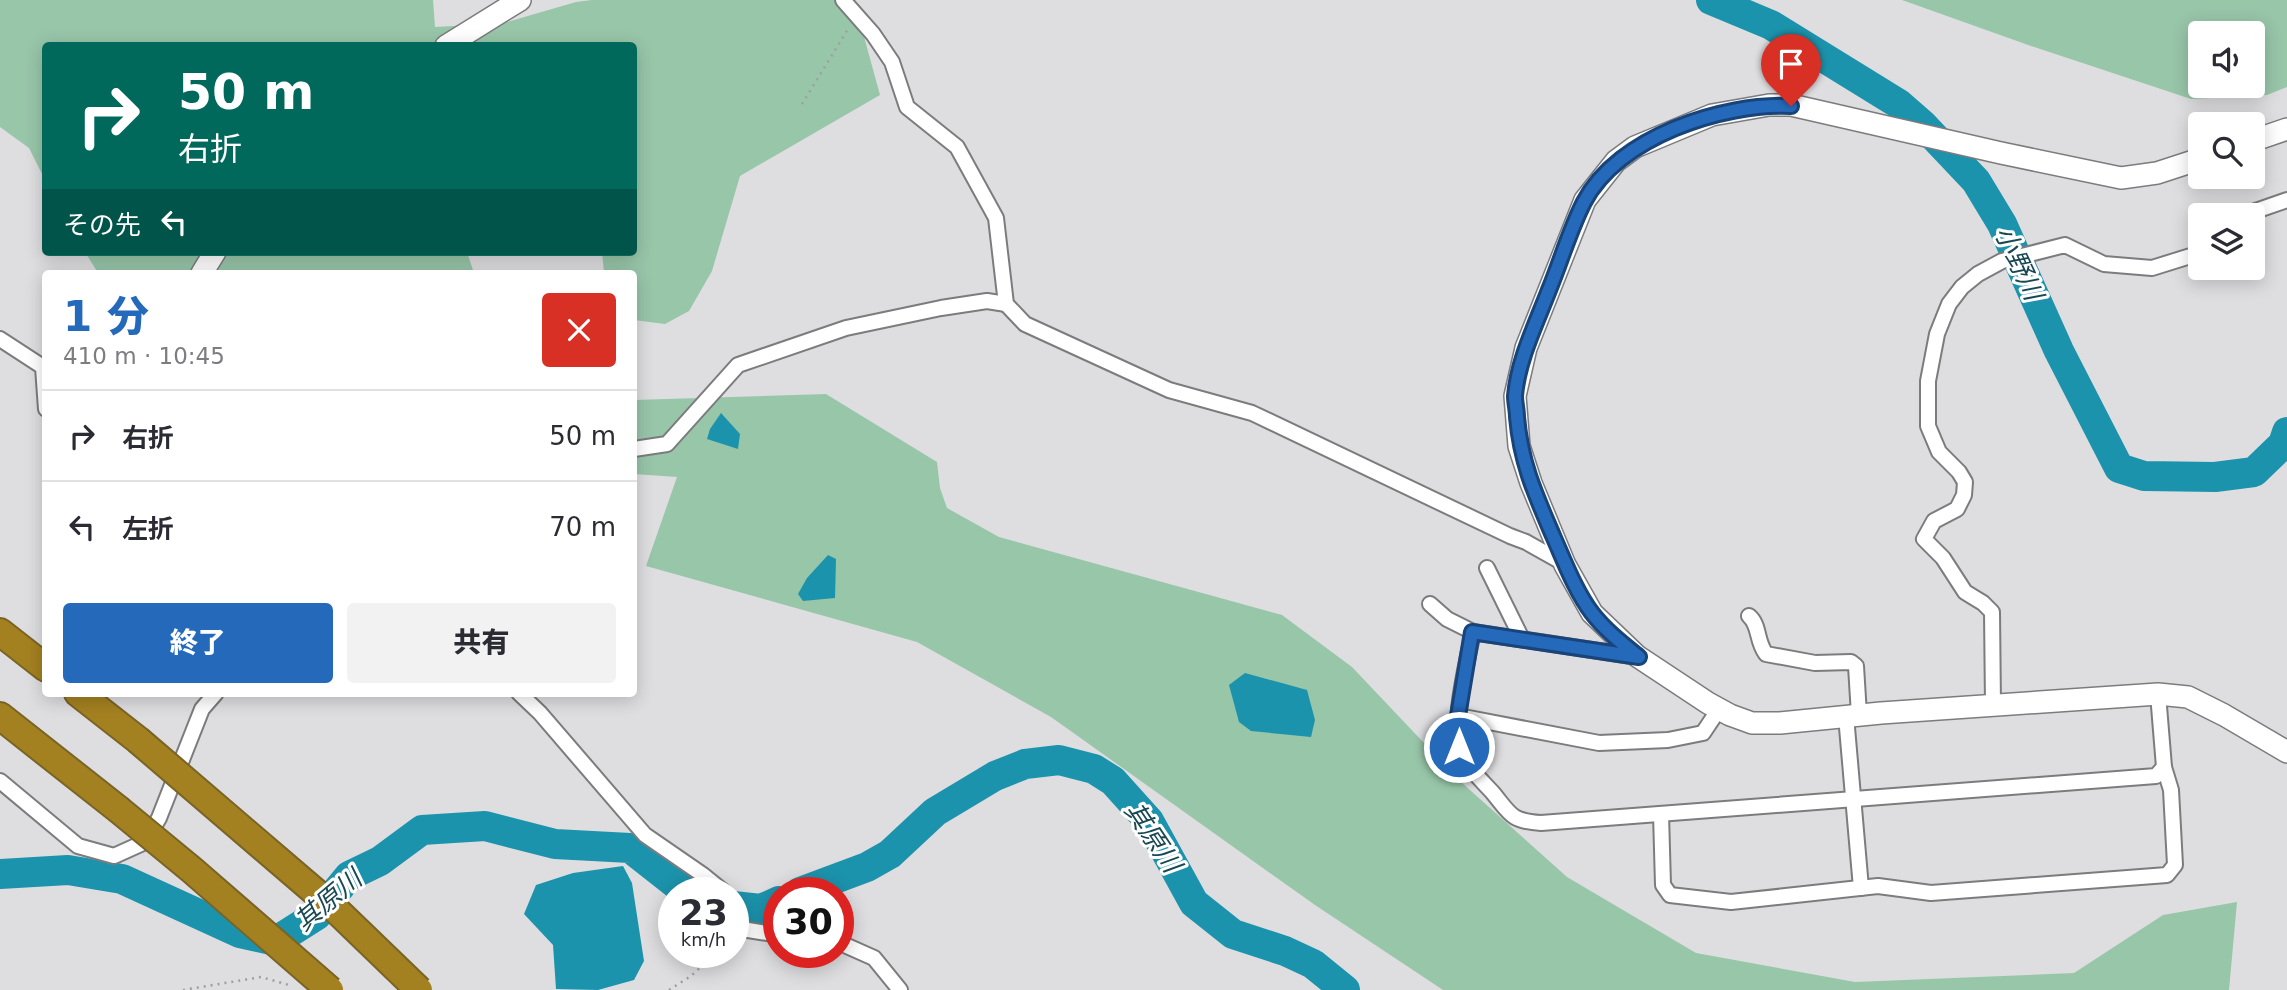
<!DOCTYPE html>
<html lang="ja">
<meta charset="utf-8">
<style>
:root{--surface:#fff;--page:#f2f2f3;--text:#2b2b33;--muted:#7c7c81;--line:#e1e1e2;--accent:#2569ba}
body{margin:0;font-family:"DejaVu Sans","Noto Sans JP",sans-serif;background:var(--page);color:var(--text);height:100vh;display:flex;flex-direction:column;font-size:26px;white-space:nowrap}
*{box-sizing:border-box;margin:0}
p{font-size:23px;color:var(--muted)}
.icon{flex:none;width:38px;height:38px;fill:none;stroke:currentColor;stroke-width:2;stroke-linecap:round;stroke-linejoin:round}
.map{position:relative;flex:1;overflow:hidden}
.details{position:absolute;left:42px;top:270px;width:595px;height:427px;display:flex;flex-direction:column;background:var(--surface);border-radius:7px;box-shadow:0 4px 18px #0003}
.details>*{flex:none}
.top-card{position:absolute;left:42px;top:42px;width:595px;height:214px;border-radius:7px;box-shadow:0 4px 18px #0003;background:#00695c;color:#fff;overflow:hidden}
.controls{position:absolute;left:2188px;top:21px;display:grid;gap:14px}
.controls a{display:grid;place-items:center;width:77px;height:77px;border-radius:7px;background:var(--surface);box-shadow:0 4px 18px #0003;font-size:35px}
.speed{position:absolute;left:658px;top:877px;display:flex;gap:14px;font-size:35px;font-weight:700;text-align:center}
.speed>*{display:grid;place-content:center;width:91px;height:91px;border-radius:50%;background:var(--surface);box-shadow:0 4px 18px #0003;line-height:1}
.speed small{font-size:18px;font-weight:400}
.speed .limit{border:10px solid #d22;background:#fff;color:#111}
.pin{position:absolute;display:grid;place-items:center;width:60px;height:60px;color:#fff;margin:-72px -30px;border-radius:50% 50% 50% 0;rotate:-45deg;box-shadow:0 0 7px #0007}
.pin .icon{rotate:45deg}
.me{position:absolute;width:77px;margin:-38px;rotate:0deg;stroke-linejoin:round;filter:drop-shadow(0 0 5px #0008)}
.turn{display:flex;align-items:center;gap:24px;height:147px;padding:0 21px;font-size:32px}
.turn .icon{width:91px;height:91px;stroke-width:2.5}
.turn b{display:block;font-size:49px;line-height:60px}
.then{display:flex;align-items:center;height:66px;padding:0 21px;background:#0003;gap:14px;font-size:26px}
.round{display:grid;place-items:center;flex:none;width:74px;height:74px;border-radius:7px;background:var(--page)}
.head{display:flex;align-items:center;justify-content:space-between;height:119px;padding:0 21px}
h1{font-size:42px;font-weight:800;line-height:52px;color:var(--accent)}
.cta{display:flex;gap:14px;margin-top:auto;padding:14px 21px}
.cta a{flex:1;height:80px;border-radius:7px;background:var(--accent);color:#fff;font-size:28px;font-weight:800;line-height:80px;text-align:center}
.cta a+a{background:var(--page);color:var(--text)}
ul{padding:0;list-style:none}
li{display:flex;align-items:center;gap:21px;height:91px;padding:0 21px;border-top:2px solid var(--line)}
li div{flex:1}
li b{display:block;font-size:26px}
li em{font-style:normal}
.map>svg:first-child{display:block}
.green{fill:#98c6a9;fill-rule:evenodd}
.water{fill:#1c93ac}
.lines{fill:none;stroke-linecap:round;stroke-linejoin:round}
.river{stroke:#1c93ac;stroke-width:30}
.street-casing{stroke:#7c7c7e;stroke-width:18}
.secondary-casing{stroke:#7c7c7e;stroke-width:24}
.highway-casing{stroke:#7a6425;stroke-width:30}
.path{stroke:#9f9fa2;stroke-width:2.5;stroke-dasharray:2 5;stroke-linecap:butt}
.street{stroke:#fff;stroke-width:14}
.secondary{stroke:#fff;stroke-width:21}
.highway{stroke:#a48120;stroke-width:26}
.highway-bridge-casing{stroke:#7a6425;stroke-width:30;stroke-linecap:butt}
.highway-bridge{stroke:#a48120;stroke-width:26}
.route-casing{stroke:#184479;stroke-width:18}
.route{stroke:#2569ba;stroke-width:12}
.labels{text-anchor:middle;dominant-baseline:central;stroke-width:6;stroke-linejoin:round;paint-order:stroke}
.water-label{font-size:26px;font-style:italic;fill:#194853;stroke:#fff}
</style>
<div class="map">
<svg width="2287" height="990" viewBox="0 0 2287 990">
<rect width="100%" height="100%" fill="#dedee1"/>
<g class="green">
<path d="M0 0H433L435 27 504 23 576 2 592 0H854L880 95 740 176 712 271 689 311 665 324 634 320V273H604L602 252H634V46H46L45 180 29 148 0 127Z"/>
<path d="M1902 0H2287V87L2267 95 2191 99 2031 46ZM2200 33H2252V86H2200Z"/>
<path d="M85 252H467L474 273H98Z"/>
<path d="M826 394 937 462 940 488 947 508 999 537 1282 615 1352 667 1461 782 1567 877 1696 953 1855 982 2074 973 2163 915 2237 902 2229 990H1443L1315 905 1051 717 917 642 646 566 677 477 634 474V400Z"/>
</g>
<g class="water">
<path d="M721 413 740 434 738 449 707 439 710 429Z"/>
<path d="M828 555 836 559 835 598 803 601 798 594 807 578Z"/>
<path d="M1245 673 1307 690 1315 720 1311 737 1251 731 1239 722 1229 685Z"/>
<path d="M623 866 632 883 644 961 634 980 598 990 556 989 553 945 524 914 536 885 573 873Z"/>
</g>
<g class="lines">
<g class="river">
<path d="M1711 0 1771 25 1899 104 1923 125 1976 181 2002 224 2059 351 2119 468 2144 476 2215 477 2254 472 2283 444 2287 432"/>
<path d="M0 874 68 870 122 879 240 933 276 941 317 915 349 876 380 861 422 830 485 826 555 844 630 848 686 892"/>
<path d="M800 892 867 867 890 854 935 812 995 776 1025 764 1059 760 1094 769 1113 781 1149 821 1194 903 1233 934 1285 951 1313 964 1345 990"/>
<path d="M733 906 761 909 779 901"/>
</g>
<g class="street-casing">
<g id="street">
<path d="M843 0 873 34 892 62 907 107 957 147 996 218 1006 304 1025 324 1169 390 1252 413 1510 536 1526 542 1565 564"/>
<path d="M2244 215 2287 200"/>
<path d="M0 339 43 367 46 409"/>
<path d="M634 449 667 444 738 365 846 328 941 308 987 301 1006 304"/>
<path d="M1487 568 1522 639"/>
<path d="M1430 604 1447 619 1473 632"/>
<path d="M1749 616C1760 625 1756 641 1766 654L1815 663 1851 662 1856 666 1859 715"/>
<path d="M1638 657 1473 632C1467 663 1448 733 1465 760 1472 772 1484 783 1493 793 1511 815 1511 821 1541 823L2156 776 2164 767"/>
<path d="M519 693 540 713 645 835 703 875 724 892"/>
<path d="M1993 705 1992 612 1983 603 1965 592 1943 558 1924 539 1934 521 1957 509 1964 495 1965 482 1959 472 1939 452 1928 426V381L1937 334 1949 304 1962 287 1978 274 2002 261 2065 245 2104 264 2152 268 2200 253"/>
<path d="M1458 716 1599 743 1668 740 1703 733 1719 709"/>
<path d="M1846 716 1861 888"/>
<path d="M0 781 78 846 114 856 145 842 159 818 202 709 216 693"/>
<path d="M1661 814 1663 885 1670 895 1731 902 1878 886 1931 893 2167 875 2175 865 2171 790 2164 767 2158 694"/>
<path d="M733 910 742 929 779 935"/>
<path d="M838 942 874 958 900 990"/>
</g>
</g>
<g class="secondary-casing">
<g id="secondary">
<path d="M446 46 520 0"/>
<path d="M2252 141 2287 129"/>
<path d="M2200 159 2157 173 2121 178 2001 153 1791 105H1769L1712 115 1635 147 1616 161 1585 200 1526 348 1515 396 1519 446 1531 483 1565 565 1592 613 1637 656 1708 703 1730 715 1752 723H1780L1881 713 2158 694 2188 697 2224 715 2287 752"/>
<path d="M202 273 215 252"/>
</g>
</g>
<g class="highway-casing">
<g id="highway">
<path d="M0 632 46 668"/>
<path d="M78 693 138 740"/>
<path d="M0 716 118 809"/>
</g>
</g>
<g class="path">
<path d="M802 104 848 29"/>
<path d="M183 990 261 977 289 985"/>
<path d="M669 990 691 976 717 952"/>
</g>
<use href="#street" class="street"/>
<use href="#secondary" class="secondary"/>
<use href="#highway" class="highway"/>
<g class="highway-bridge-casing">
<g id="highway-bridge">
<path d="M138 740 334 908 419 990"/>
<path d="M118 809 192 870 330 990"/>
</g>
</g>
<use href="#highway-bridge" class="highway-bridge"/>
</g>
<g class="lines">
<g class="route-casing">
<path id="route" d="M1459 747 1458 716 1472 632 1639 657C1623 644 1605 630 1592 613 1576 592 1565 563 1554 538 1536 496 1521 464 1517 417 1517 410 1515 403 1515 396 1518 360 1536 324 1549 290 1561 261 1570 229 1584 202 1618 137 1722 103 1791 106"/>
</g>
<use href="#route" class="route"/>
</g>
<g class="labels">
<g class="water-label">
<text transform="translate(2019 263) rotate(65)">小野川</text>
<text transform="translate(1153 837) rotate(56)">其原川</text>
<text transform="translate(328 900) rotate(-40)">其原川</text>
</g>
</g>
</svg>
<div class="controls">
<a><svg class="icon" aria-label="sound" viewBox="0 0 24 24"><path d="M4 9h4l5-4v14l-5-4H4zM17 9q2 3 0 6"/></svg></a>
<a><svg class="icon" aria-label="search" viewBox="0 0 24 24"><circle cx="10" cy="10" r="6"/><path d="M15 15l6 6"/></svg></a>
<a><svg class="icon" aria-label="layers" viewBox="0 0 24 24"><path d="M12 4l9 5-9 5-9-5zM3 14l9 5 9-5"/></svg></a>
</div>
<div class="speed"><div>23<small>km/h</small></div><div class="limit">30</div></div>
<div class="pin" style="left:1791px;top:106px;background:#d93025"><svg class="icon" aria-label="arrive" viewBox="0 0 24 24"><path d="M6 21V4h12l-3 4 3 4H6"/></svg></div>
<svg class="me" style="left:1459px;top:747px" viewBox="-20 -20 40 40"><circle r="17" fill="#2569ba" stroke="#fff" stroke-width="3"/><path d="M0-11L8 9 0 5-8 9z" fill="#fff"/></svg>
<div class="top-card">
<div class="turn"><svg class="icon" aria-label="right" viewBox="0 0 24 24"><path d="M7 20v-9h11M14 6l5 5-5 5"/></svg><div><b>50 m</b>右折</div></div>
<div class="then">その先<svg class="icon" aria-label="left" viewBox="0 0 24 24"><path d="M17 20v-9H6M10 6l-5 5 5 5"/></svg></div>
</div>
<section class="details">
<div class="head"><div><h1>1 分</h1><p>410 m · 10:45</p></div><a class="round" style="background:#d93025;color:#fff"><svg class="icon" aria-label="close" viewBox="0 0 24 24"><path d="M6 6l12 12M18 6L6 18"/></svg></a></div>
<ul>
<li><svg class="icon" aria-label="right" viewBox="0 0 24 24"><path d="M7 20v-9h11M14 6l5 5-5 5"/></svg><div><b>右折</b></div><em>50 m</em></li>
<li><svg class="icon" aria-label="left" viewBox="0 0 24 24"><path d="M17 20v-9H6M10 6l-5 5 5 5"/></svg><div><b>左折</b></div><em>70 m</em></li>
</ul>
<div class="cta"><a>終了</a><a>共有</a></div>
</section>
</div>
